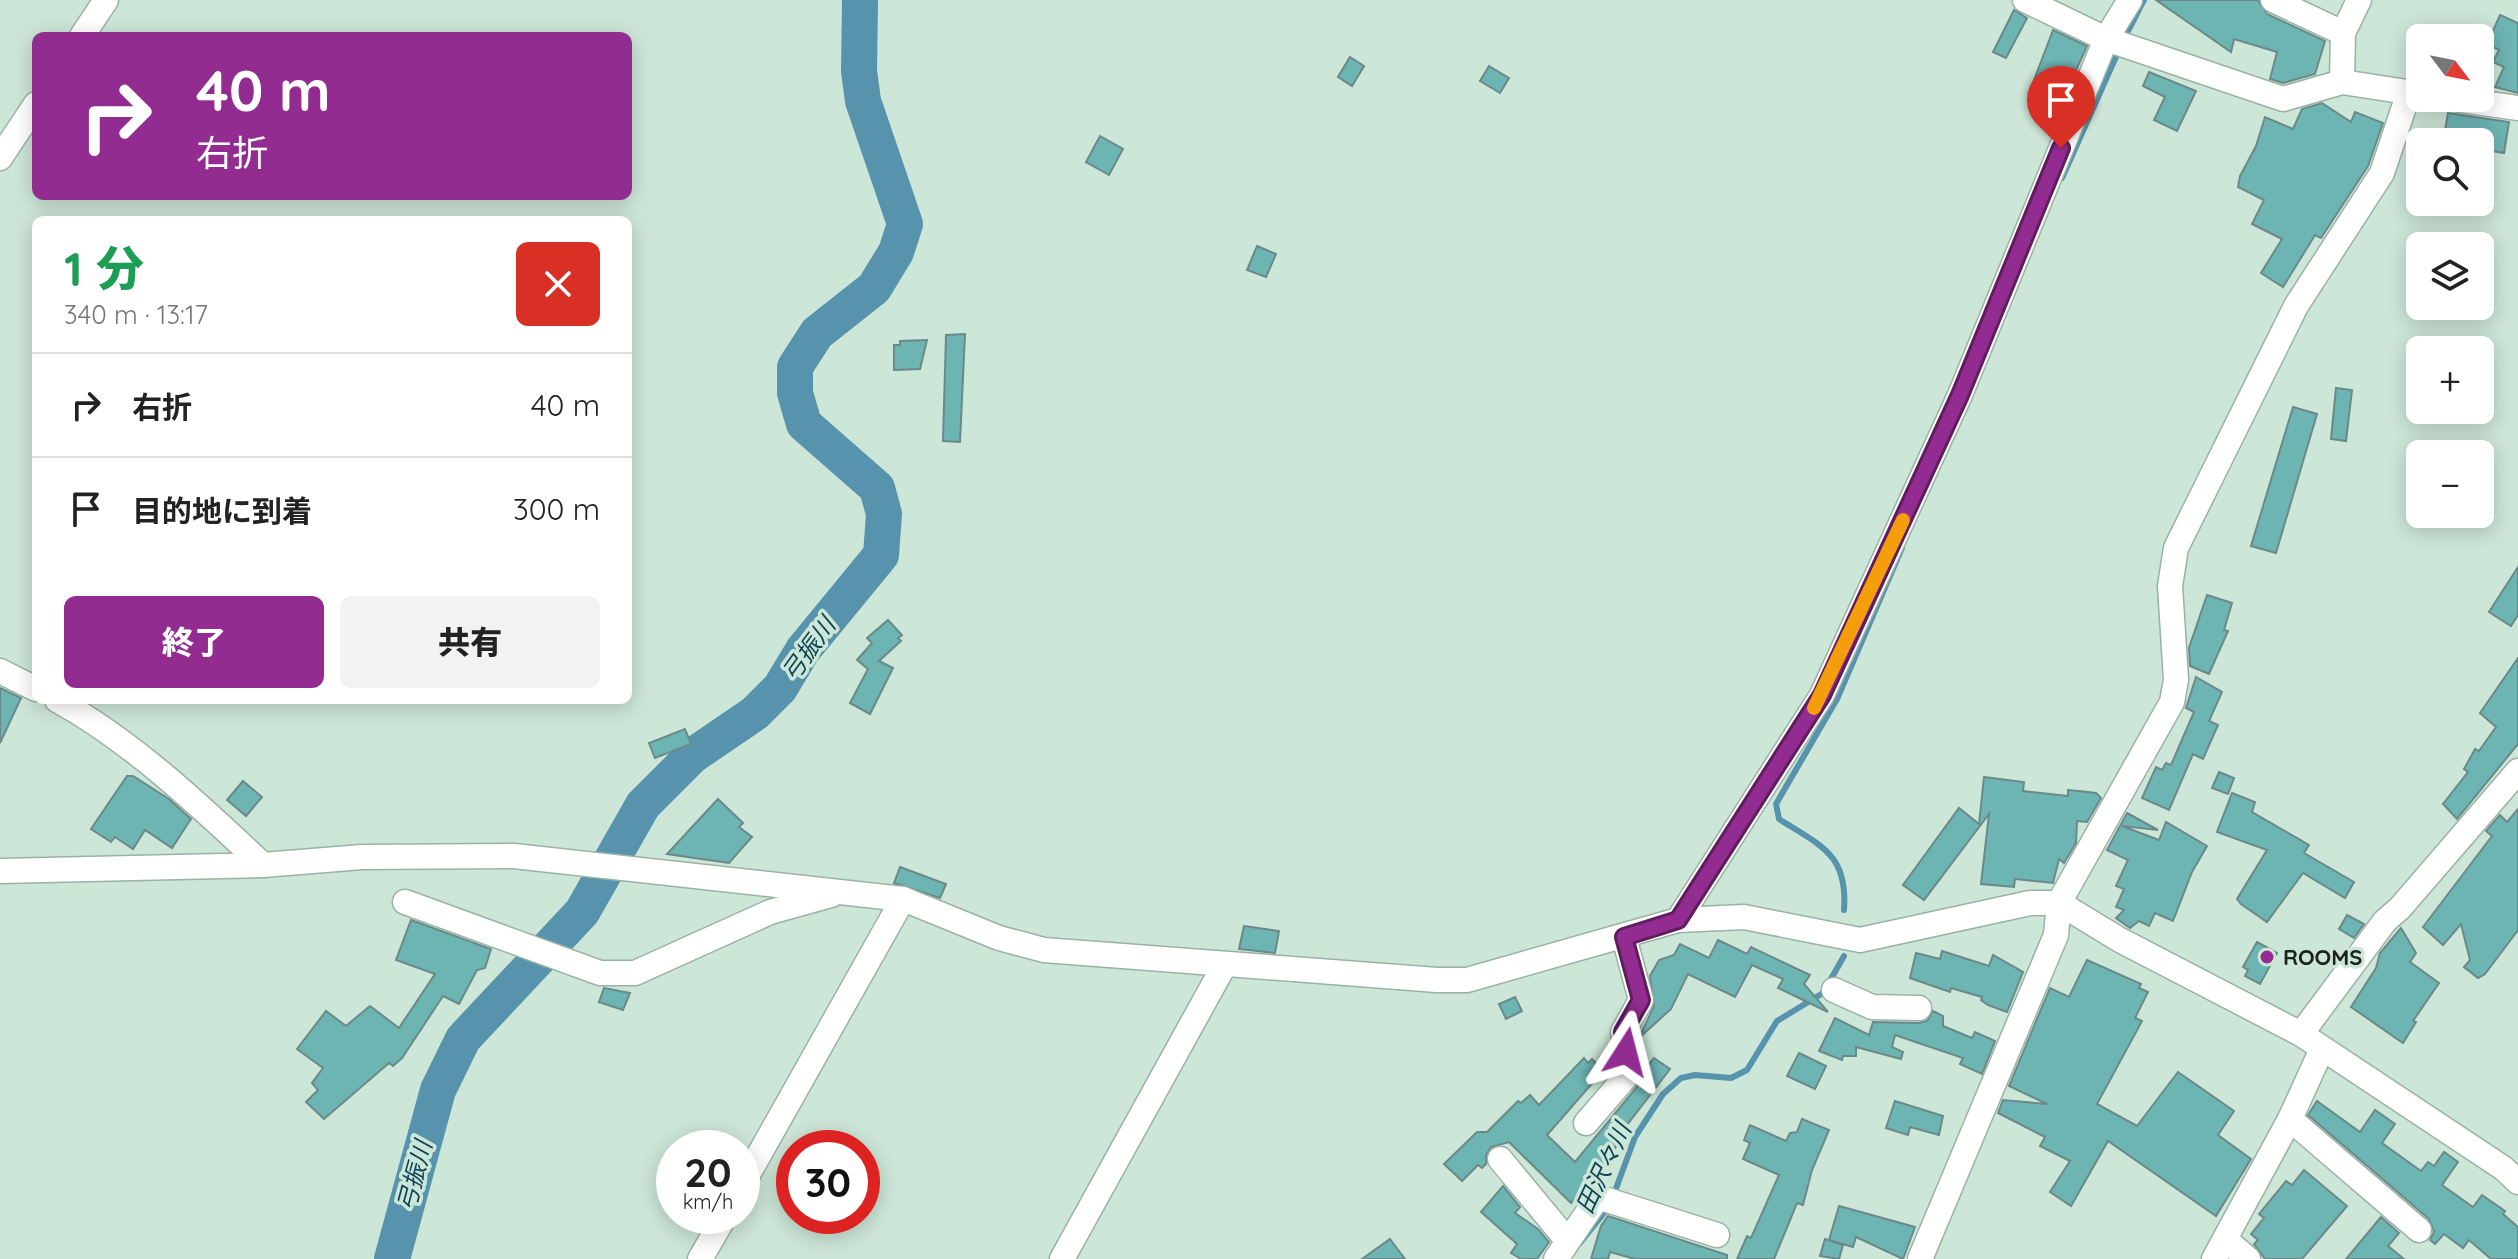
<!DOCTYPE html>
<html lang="ja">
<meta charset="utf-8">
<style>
:root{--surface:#fff;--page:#f2f2f2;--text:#222;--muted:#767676;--line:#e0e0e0;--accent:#932c91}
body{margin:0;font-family:Quicksand,"Noto Sans JP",sans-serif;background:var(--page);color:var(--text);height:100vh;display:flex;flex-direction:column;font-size:30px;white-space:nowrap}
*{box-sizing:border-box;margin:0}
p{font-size:26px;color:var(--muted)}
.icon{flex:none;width:44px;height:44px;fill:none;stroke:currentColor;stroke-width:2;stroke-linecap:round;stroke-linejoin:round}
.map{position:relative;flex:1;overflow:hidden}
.panel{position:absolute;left:32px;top:216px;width:600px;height:488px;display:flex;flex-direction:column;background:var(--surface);border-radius:12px;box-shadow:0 4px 20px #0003}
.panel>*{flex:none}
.guide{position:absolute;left:32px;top:32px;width:600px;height:168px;border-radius:12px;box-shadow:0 4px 20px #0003;background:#932c91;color:#fff;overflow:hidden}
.needle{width:52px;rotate:122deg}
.buttons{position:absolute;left:2406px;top:24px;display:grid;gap:16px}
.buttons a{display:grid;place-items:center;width:88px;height:88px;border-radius:12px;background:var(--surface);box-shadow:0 4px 20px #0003;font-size:40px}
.speed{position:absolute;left:656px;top:1130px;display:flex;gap:16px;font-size:40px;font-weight:700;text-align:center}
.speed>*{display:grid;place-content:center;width:104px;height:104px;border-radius:50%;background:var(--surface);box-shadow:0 4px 20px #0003;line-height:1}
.speed small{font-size:20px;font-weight:400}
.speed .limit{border:12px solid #d22;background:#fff;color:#111}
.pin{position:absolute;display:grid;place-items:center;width:68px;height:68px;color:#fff;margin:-82px -34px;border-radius:50% 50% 50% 0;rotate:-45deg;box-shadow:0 0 8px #0007}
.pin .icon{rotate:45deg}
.me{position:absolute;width:88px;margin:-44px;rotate:9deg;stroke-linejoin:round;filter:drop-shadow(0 0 6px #0008)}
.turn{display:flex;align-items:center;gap:28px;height:168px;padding:0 32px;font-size:36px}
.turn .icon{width:104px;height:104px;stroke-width:2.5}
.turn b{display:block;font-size:56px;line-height:68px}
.round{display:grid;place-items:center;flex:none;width:84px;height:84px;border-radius:12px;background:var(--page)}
.head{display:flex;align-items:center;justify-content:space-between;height:136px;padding:0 32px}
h1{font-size:48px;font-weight:800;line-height:60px;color:#1e9e55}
.action{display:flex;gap:16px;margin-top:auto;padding:16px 32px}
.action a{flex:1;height:92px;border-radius:12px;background:var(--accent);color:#fff;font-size:32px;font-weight:800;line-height:92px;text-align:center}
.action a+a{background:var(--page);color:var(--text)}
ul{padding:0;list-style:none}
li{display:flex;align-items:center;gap:24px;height:104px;padding:0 32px;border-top:2px solid var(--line)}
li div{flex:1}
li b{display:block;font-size:30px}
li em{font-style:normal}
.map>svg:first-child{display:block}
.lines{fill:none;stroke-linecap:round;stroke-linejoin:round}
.stream{stroke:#5893ad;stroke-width:6}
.river{stroke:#5893ad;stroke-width:36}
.building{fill:#6db5b3;stroke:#6b8988;stroke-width:2}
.minor-casing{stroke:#9ab2a4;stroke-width:27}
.minor{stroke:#fff;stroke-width:24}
.route-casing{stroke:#601d5e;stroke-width:20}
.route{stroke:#932c91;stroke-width:14}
.slow{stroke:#f59e0b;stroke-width:14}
.poi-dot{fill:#932c91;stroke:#cce6d7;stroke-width:3}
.labels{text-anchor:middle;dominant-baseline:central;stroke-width:7;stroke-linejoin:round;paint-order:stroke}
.poi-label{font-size:22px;font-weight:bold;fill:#1a231e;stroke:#cce6d7;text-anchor:start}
.water-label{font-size:24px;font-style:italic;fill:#0e4255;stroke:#cce6d7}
</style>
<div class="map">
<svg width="2518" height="1259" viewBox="0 0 2518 1259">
<rect width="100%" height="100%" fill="#cce6d7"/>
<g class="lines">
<g class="stream">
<path d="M2124 39 2144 0"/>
<path d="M2062 178 2119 50"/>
<path d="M1844 910C1848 854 1821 846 1779 819L1776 804 1837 699 1902 548"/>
<path d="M1614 1194 1635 1137 1663 1094 1681 1078 1695 1075 1731 1078 1747 1070 1777 1021 1823 993 1844 956"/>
<path d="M1580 1243 1608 1208"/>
</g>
<path class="river" d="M392 1259 438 1090 463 1039 582 912 643 805 692 756 755 713 780 688 803 650 881 555 884 514 877 488 804 424 795 393V367L817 333 874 288 896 252 905 224 863 101 859 71 860 0"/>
</g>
<g class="building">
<path d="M2156 0H2258L2267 14 2325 41 2315 74 2283 83 2270 79 2277 52 2234 39 2231 52Z"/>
<path d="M2014 10 2027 18 2006 58 1993 52Z"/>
<path d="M2500 15 2518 23V93L2495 87 2504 67 2493 62 2499 50 2487 44Z"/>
<path d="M2053 30 2087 46 2064 97 2033 83Z"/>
<path d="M1350 57 1364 66 1352 86 1338 77Z"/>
<path d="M1489 66 1509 78 1500 93 1480 81Z"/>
<path d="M2149 72 2196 91 2177 131 2154 120 2165 97 2143 86Z"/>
<path d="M2322 103 2351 122 2355 112 2383 123 2368 166 2321 238 2315 235 2283 287 2261 273 2282 239 2252 224 2264 200 2238 187 2240 176 2256 146 2265 117 2293 129 2302 109Z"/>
<path d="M2448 113 2509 122 2504 153 2480 149V142H2443Z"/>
<path d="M1100 136 1123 149 1109 175 1086 162Z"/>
<path d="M1257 246 1276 254 1266 277 1247 270Z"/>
<path d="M965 334 960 442 943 441 946 335Z"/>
<path d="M927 340 920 369 894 370V345H900V341Z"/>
<path d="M2336 388 2352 390 2346 441 2331 439Z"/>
<path d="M2293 407 2317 414 2276 553 2251 546Z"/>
<path d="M2518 567V615L2511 626 2489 612Z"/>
<path d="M2207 595 2232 603 2224 630 2228 631 2209 674 2190 666 2189 648Z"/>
<path d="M888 620 902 635 898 638 901 641 879 661 893 668 870 714 850 703 868 669 857 660 872 643 867 638Z"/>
<path d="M2518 658V744L2457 819 2443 804 2468 772 2464 769 2475 749 2479 751 2496 727 2480 713Z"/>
<path d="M2196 677 2222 692 2209 721 2218 725 2203 759 2193 754 2169 810 2142 798 2156 767 2162 770 2166 763 2171 765 2194 712 2186 708Z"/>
<path d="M0 688 21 698 0 743Z"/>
<path d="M685 729 691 744 655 758 649 743Z"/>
<path d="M2219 772 2234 778 2228 794 2212 788Z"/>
<path d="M127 776H133L169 799 191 819 172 848 145 830 133 849 115 837 111 842 91 829Z"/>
<path d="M1984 777 2024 782 2023 791 2068 796V790L2079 791 2096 793 2101 798 2087 822 2077 821 2076 843 2064 863 2059 859 2053 883 2015 879 2014 887 1981 884 1989 814 1924 900 1903 885 1959 808 1979 824Z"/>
<path d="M243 781 262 797 246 816 227 800Z"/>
<path d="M2232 793 2255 802 2252 812 2309 845 2304 853 2354 882 2345 898 2303 873 2267 922 2241 904 2237 899 2267 850 2217 832Z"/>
<path d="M718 799 743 823 739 827 752 837 729 863 667 854Z"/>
<path d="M2518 809V930L2485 974 2478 978 2464 967 2470 960 2461 924 2443 945 2423 927 2492 836 2486 831 2500 815 2507 822Z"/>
<path d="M2127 813 2158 830 2122 826 2159 840 2166 822 2207 846 2192 872 2173 921 2155 913 2149 926 2139 921 2130 928 2116 918 2124 910 2116 907 2124 889 2116 886 2128 860 2107 850Z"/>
<path d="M900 867 946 884 940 898 894 883Z"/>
<path d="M2347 915 2364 924 2354 938 2339 929Z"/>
<path d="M411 920 491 949 485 968 477 970 459 1004 443 996 402 1058 393 1066 389 1063 324 1119 306 1102 318 1090 312 1083 323 1068 297 1049 326 1011 346 1026 370 1006 399 1028 435 974 396 960Z"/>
<path d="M1244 926 1279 931 1275 953 1239 949Z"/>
<path d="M2401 928 2416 953 2410 962 2439 983 2413 1021 2416 1022 2403 1043 2351 1007 2376 968 2380 953Z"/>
<path d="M1718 940 1747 954 1751 947 1810 975 1804 984 1828 1012 1778 988 1783 979 1752 965 1735 997 1688 974 1671 1009 1639 1038 1654 1006 1650 976 1659 960 1674 955 1680 944 1709 958Z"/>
<path d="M2257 942 2277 953 2260 984 2245 976 2248 970 2243 967Z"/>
<path d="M1942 951 1989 966 1993 955 2023 972 2007 1012 1988 1005 1981 1000 1982 997 1951 988 1950 992 1910 978 1916 953 1940 959Z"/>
<path d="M2087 960 2141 984 2139 988 2148 992 2135 1018 2142 1021 2097 1104 2137 1126 2178 1072 2234 1111 2218 1135 2251 1159 2216 1216 2108 1141 2071 1206 2050 1192 2070 1161 2040 1146 2045 1137 1998 1113 2003 1100 2047 1104 2009 1086 2050 988 2069 997Z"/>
<path d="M604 988 630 993 623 1010 599 1002Z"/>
<path d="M1515 997 1522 1011 1506 1019 1499 1004Z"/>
<path d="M1933 1011 1943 1016V1026L1972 1038 1975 1032 1995 1041 1982 1074 1960 1064 1963 1058 1895 1035 1892 1047 1903 1052 1901 1059 1856 1047V1056H1843L1842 1060 1819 1051 1835 1018 1869 1035 1873 1022 1919 1023 1927 1021Z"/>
<path d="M1799 1053 1826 1066 1815 1089 1787 1076Z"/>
<path d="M1584 1058 1588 1063 1592 1059 1603 1071 1547 1135 1575 1162 1641 1082 1645 1069 1654 1058 1670 1069 1614 1142 1617 1144 1610 1159 1571 1203 1509 1142 1491 1147 1486 1155V1164L1482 1168 1478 1165 1462 1181 1444 1164 1477 1132H1487L1518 1101 1521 1103 1530 1095 1539 1105Z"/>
<path d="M1895 1101 1943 1116 1939 1135 1910 1127 1908 1135 1886 1128Z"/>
<path d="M2317 1101 2360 1132 2375 1110 2395 1124 2382 1143 2421 1171 2428 1162 2434 1166 2444 1152 2458 1162 2442 1185 2473 1207 2482 1195 2505 1211 2503 1214 2518 1227V1259H2491L2469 1240 2463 1248 2444 1234 2435 1244 2430 1240 2434 1232 2429 1219 2308 1115Z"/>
<path d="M1802 1119 1829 1130 1812 1170 1803 1205 1797 1203 1774 1259H1737L1747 1236 1751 1238 1779 1175 1743 1159 1750 1143 1744 1140 1750 1125 1786 1141 1790 1133 1797 1132Z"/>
<path d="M2304 1170 2347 1206 2302 1259H2265L2254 1244 2258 1240 2251 1234 2264 1218 2259 1214 2286 1181 2292 1185Z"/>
<path d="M1503 1186 1520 1207 1515 1213 1538 1229 1549 1242 1537 1259H1521L1511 1253 1517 1244 1481 1212Z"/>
<path d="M1839 1206 1915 1227 1903 1259 1856 1237 1853 1247 1829 1240Z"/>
<path d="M1608 1216 1727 1255V1259H1635L1610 1252 1608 1259H1591L1601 1226Z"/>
<path d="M2381 1217 2399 1233 2388 1246 2404 1259H2346Z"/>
<path d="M1390 1239 1405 1259H1362Z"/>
<path d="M1825 1239 1843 1245 1839 1259 1820 1256Z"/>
</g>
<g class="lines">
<g class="minor-casing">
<g id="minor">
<path d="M2025 0 2106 39 2283 99 2342 82 2420 94"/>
<path d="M2273 0 2343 33"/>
<path d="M82 36 106 0"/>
<path d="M2342 82 2343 33 2359 0"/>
<path d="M2448 98 2518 108"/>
<path d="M0 158 36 104"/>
<path d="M0 671 36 689"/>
<path d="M57 700C133 742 200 806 263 865"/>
<path d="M0 871 263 865 362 857 514 856 903 899 999 938 1044 950 1437 980H1467L1678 920 1744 917 1860 940 2030 903H2059L2120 940 2301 1034 2503 1168 2518 1182"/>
<path d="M405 902 600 973H635L770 912 831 895"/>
<path d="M1678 920 1822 695 1960 395 2106 39 2130 0"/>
<path d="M1834 990 1872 1007 1919 1008"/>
<path d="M2301 1034 2385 921 2400 908 2518 771"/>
<path d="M2290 1119 2419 1230"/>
<path d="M1586 1123 1630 1072 1623 1032 1641 1000 1624 937"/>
<path d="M1500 1159 1567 1240"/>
<path d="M742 1185 903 899"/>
<path d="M2225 1239 2248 1259"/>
<path d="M700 1259 725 1216"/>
<path d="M1062 1259 1225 964"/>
<path d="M1556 1259 1598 1197 1717 1235"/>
<path d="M1920 1259 2056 935 2059 903 2172 702 2176 680 2170 586 2176 548 2296 306 2382 173 2409 92"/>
<path d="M2214 1259 2290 1119 2322 1049"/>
</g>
</g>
<use href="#minor" class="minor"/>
</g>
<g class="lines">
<g class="route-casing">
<path id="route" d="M1626 1052 1623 1032 1641 1000 1624 937 1678 920 1822 695 1960 395 2061 148"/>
</g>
<use href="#route" class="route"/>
<path class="slow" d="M1814 708 1903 520"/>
</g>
<circle class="poi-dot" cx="2267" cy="957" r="8"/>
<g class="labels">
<g class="poi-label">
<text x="2283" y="957">ROOMS</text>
</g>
<g class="water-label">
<text transform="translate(808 649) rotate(-54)">弓振川</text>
<text transform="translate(1603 1168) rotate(-65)">田沢々川</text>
<text transform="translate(414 1176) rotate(-75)">弓振川</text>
</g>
</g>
</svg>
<div class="buttons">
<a><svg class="needle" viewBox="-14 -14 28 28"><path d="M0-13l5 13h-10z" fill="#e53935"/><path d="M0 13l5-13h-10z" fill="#767676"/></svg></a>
<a><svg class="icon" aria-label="search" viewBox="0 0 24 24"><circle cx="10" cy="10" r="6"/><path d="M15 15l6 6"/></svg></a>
<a><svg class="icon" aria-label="layers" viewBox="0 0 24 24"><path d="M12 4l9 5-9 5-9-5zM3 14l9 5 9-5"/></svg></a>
<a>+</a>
<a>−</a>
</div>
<div class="speed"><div>20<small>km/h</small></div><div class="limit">30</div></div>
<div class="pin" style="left:2061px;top:148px;background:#d93025"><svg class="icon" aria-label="arrive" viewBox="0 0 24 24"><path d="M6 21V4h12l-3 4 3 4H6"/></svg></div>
<svg class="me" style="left:1626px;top:1052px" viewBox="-20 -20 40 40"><path d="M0-17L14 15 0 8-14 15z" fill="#932c91" stroke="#fff" stroke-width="4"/></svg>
<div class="guide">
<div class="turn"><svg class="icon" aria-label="right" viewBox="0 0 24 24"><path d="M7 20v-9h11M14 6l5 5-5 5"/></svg><div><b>40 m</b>右折</div></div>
</div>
<section class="panel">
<div class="head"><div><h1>1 分</h1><p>340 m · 13:17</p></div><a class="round" style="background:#d93025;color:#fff"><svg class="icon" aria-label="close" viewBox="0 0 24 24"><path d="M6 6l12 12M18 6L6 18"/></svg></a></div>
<ul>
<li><svg class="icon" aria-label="right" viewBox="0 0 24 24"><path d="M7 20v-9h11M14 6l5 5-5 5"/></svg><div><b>右折</b></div><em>40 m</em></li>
<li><svg class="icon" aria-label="arrive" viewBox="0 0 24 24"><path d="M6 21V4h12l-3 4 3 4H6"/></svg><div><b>目的地に到着</b></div><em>300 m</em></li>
</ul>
<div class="action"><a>終了</a><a>共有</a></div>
</section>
</div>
